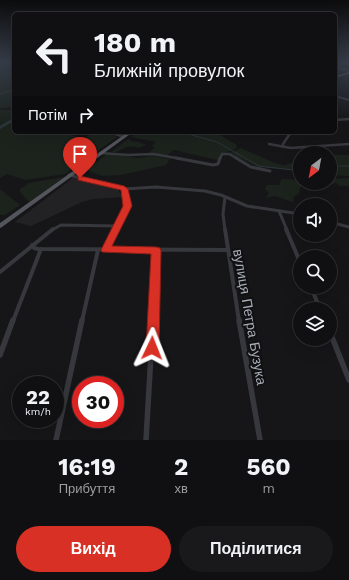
<!DOCTYPE html>
<html lang="uk">
<meta charset="utf-8">
<style>
:root{--surface:#101012;--page:#19191b;--text:#f1f3f6;--muted:#9c9d9f;--line:#303032;--accent:#d93025}
body{margin:0;font-family:"Work Sans",sans-serif;background:var(--page);color:var(--text);height:100vh;display:flex;flex-direction:column;font-size:15px;white-space:nowrap}
*{box-sizing:border-box;margin:0}
p{font-size:13px;color:var(--muted)}
.icon{flex:none;width:22px;height:22px;fill:none;stroke:currentColor;stroke-width:2;stroke-linecap:round;stroke-linejoin:round}
.map{position:relative;height:440px;overflow:hidden}
.details{display:flex;flex-direction:column;background:var(--surface);flex:1}
.details>*{flex:none}
.banner{position:absolute;left:12px;top:12px;width:325px;height:122px;border-radius:6px;box-shadow:0 4px 16px #0002,0 0 0 1px var(--line);background:#101012;color:var(--text);overflow:hidden}
.needle{width:26px;rotate:212deg}
.controls{position:absolute;left:293px;top:146px;display:grid;gap:8px}
.controls a{display:grid;place-items:center;width:44px;height:44px;border-radius:50%;background:var(--surface);box-shadow:0 4px 16px #0002,0 0 0 1px var(--line);font-size:20px}
.speed{position:absolute;left:12px;top:376px;display:flex;gap:8px;font-size:20px;font-weight:700;text-align:center}
.speed>*{display:grid;place-content:center;width:52px;height:52px;border-radius:50%;background:var(--surface);box-shadow:0 4px 16px #0002,0 0 0 1px var(--line);line-height:1}
.speed small{font-size:10px;font-weight:400}
.speed .limit{border:6px solid #d22;background:#fff;color:#111}
.pin{position:absolute;display:grid;place-items:center;width:34px;height:34px;color:#fff;margin:-41px -17px;border-radius:50% 50% 50% 0;rotate:-45deg;box-shadow:0 0 4px #0007}
.pin .icon{rotate:45deg}
.me{position:absolute;width:44px;margin:-22px;rotate:2deg;stroke-linejoin:round;filter:drop-shadow(0 0 3px #0008)}
.turn{display:flex;align-items:center;gap:14px;height:84px;padding:0 16px;font-size:18px}
.turn .icon{width:52px;height:52px;stroke-width:2.5}
.turn b{display:block;font-size:28px;line-height:34px}
.then{display:flex;align-items:center;height:38px;padding:0 16px;background:#0003;gap:8px;font-size:15px}
.eta{display:flex;justify-content:space-evenly;align-items:center;height:68px;text-align:center}
.eta b{font-size:24px;font-weight:700;line-height:28px}
.button{display:flex;gap:8px;margin-top:auto;padding:8px 16px}
.button a{flex:1;height:46px;border-radius:24px;background:var(--accent);color:#fff;font-size:16px;font-weight:700;line-height:46px;text-align:center}
.button a+a{background:var(--page);color:var(--text)}
.map>svg:first-child{display:block}
.built{fill:#222225}
.green{fill:#1c231d}
.lines{fill:none;stroke-linecap:round;stroke-linejoin:round}
.stream{stroke:#2c353c;stroke-width:1}
.river{fill:#2c353c;fill-rule:evenodd}
.minor-far4{stroke:#37383d;stroke-width:2}
.minor-far3{stroke:#37383d;stroke-width:2.5}
.minor-far2{stroke:#37383d;stroke-width:3}
.minor-far1{stroke:#37383d;stroke-width:4}
.minor{stroke:#37383d;stroke-width:5.5}
.primary{fill:#53555c;fill-rule:evenodd}
.route{fill:#d93025;stroke:#8d1f18}
.labels{text-anchor:middle;dominant-baseline:central;stroke-width:4;stroke-linejoin:round;paint-order:stroke}
.near-street-label{font-size:14px;fill:#a8adb8;stroke:#111113}
</style>
<div class="map">
<svg width="349" height="440" viewBox="0 0 349 440">
<rect width="100%" height="100%" fill="#161618"/>
<path class="built" d="M73 178 117 189 123 197 93 199 82 202 31 226 15 222Z"/>
<g class="green">
<path d="M0 62H14V107L0 108Z"/>
<path d="M0 110H14V132H60L84 138C96 130 104 131 117 137L65 174 25 180 7 174 0 178Z"/>
<path d="M138 132H223L220 135 237 145 236 149 221 154 218 160 174 150 166 156 149 153 155 147 152 146 156 142 131 137Z"/>
<path d="M128 139 132 140 130 141 138 142 146 145 139 148C130 146 126 146 117 152H111Z"/>
<path d="M241 148 277 164 285 165 300 160V171L258 167 229 153Z"/>
<path d="M107 154 139 158 152 156 170 159 166 165 121 175 102 176 87 170Z"/>
<path d="M330 155H349V176L330 175Z"/>
<path d="M64 177 29 202 20 192 21 188 24 187 29 183Z"/>
<path d="M349 178V186H340L336 183 328 185 303 184 300 187 299 193 294 197 293 202 275 196 266 198 269 193 265 189 267 185H279L282 179 300 180V183H330V179Z"/>
<path d="M0 189 20 205 5 215H0Z"/>
</g>
<g class="lines">
<g class="stream">
<path d="M0 94 14 90"/>
<path d="M181 132 217 142 259 166 293 170 292 165 300 162"/>
<path d="M330 166H349"/>
</g>
<path class="river" d="M13 118H14V121L0 129V126Z"/>
<g class="minor-far4">
<path d="M335 67 349 71"/>
<path d="M335 96 349 100"/>
</g>
<g class="minor-far3">
<path d="M335 120 349 119"/>
<path d="M67 132H77"/>
<path d="M109 132 124 137"/>
<path d="M269 144 291 148 349 144"/>
<path d="M283 147V144L291 132"/>
<path d="M101 153 128 155 153 154 182 159"/>
<path d="M220 159 222 154H229L238 159"/>
</g>
<g class="minor-far2">
<path d="M176 158 213 165 218 164 220 158"/>
<path d="M236 158 251 167 270 171"/>
<path d="M69 175 124 189 156 187 205 191 221 195 247 206 300 214"/>
<path d="M279 211 287 230"/>
<path d="M330 222 349 227"/>
<path d="M52 230 61 225 117 226"/>
<path d="M116 230 128 206 124 189"/>
<path d="M225 230 223 214 225 197"/>
</g>
<g class="minor-far1">
<path d="M225 229 239 321"/>
<path d="M286 229 300 262"/>
<path d="M32 245 34 248 38 249 227 250"/>
<path d="M106 250 117 229"/>
<path d="M0 272 53 229"/>
<path d="M311 287 320 309"/>
<path d="M13 321 41 249"/>
<path d="M82 321 98 250"/>
<path d="M153 321 156 251"/>
</g>
<g class="minor">
<path d="M239 320 260 440"/>
<path d="M330 332 349 380"/>
<path d="M0 355 13 320"/>
<path d="M56 440 82 320"/>
<path d="M146 440 153 320"/>
</g>
<g class="primary">
<path d="M349 72V74L335 78V76Z"/>
<path d="M128 132H133L2 227 0 228V223Z"/>
</g>
</g>
<linearGradient id="sky" x2="0" y2="1"><stop stop-color="#0c0c0d"/><stop offset="0.5" stop-color="#363c48"/><stop offset="1" stop-color="#363c48" stop-opacity="0"/></linearGradient>
<rect width="349" height="124" fill="url(#sky)"/>
<path class="route" d="M78 176H80L124 186 128 189 132 206 112 246 156 247 160 248 161 251 159 348 157 352 152 354 148 352 146 348 151 254 102 252 101 250 123 206 121 190 78 180Z"/>
<g class="labels">
<g class="near-street-label">
<text transform="translate(250 317) rotate(80)">вулиця Петра Бузука</text>
</g>
</g>
</svg>
<div class="controls">
<a><svg class="needle" viewBox="-14 -14 28 28"><path d="M0-13l5 13h-10z" fill="#e53935"/><path d="M0 13l5-13h-10z" fill="#9c9d9f"/></svg></a>
<a><svg class="icon" aria-label="sound" viewBox="0 0 24 24"><path d="M4 9h4l5-4v14l-5-4H4zM17 9q2 3 0 6"/></svg></a>
<a><svg class="icon" aria-label="search" viewBox="0 0 24 24"><circle cx="10" cy="10" r="6"/><path d="M15 15l6 6"/></svg></a>
<a><svg class="icon" aria-label="layers" viewBox="0 0 24 24"><path d="M12 4l9 5-9 5-9-5zM3 14l9 5 9-5"/></svg></a>
</div>
<div class="speed"><div>22<small>km/h</small></div><div class="limit">30</div></div>
<div class="pin" style="left:80px;top:178px;background:#d93025"><svg class="icon" aria-label="arrive" viewBox="0 0 24 24"><path d="M6 21V4h12l-3 4 3 4H6"/></svg></div>
<svg class="me" style="left:152px;top:348px" viewBox="-20 -20 40 40"><path d="M0-17L14 15 0 8-14 15z" fill="#d93025" stroke="#fff" stroke-width="4"/></svg>
<div class="banner">
<div class="turn"><svg class="icon" aria-label="left" viewBox="0 0 24 24"><path d="M17 20v-9H6M10 6l-5 5 5 5"/></svg><div><b>180 m</b>Ближній провулок</div></div>
<div class="then">Потім<svg class="icon" aria-label="right" viewBox="0 0 24 24"><path d="M7 20v-9h11M14 6l5 5-5 5"/></svg></div>
</div>
</div>
<section class="details">
<div class="eta">
<div><b>16:19</b><p>Прибуття</p></div>
<div><b>2</b><p>хв</p></div>
<div><b>560</b><p>m</p></div>
</div>
<div class="button"><a>Вихід</a><a>Поділитися</a></div>
</section>
